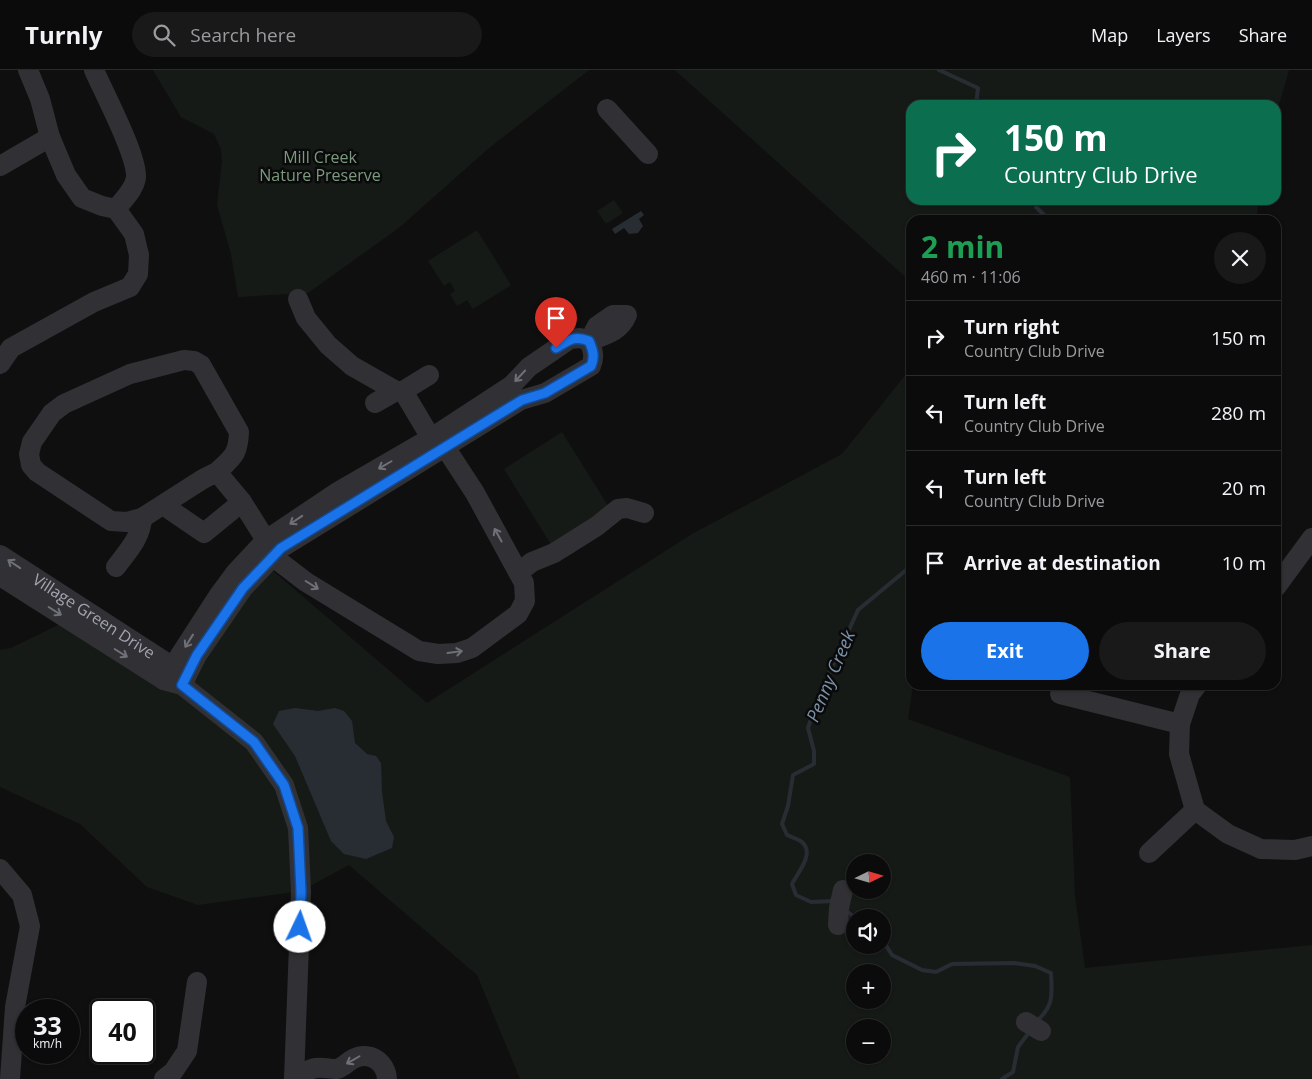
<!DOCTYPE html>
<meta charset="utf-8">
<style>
:root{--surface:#0b0b0c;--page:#19191a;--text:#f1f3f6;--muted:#9a9b9d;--line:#2b2b2d;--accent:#1a73e8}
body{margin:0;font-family:"Open Sans",sans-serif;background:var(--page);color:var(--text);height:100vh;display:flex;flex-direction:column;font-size:19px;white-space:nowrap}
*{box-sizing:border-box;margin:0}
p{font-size:16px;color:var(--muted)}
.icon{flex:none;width:28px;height:28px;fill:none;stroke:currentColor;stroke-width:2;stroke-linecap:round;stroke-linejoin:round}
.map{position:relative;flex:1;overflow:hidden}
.details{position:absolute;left:906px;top:145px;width:375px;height:475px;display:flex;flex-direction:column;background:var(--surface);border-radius:15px;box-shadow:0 1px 4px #0004,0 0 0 1px var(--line)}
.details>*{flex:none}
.top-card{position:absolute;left:906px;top:30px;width:375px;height:105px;border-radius:15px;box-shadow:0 1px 4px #0004,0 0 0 1px var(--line);background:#0b6e4f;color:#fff;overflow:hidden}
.needle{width:32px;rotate:85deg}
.fabs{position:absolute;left:846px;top:784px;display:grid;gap:10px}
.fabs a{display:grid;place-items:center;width:45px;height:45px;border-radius:50%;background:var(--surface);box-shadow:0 1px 4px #0004,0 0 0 1px var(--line);font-size:25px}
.speed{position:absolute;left:15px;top:929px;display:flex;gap:10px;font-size:25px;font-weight:700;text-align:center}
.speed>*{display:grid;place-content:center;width:65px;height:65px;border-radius:50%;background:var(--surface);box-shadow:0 1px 4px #0004,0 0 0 1px var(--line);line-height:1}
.speed small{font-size:12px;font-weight:400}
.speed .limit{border:2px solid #111;border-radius:8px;background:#fff;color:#111}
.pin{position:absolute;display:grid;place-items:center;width:42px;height:42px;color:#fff;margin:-51px -21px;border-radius:50% 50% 50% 0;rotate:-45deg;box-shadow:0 0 5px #0007}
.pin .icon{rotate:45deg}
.me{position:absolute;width:55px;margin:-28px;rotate:3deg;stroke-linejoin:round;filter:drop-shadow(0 0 4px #0008)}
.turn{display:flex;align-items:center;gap:18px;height:105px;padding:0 15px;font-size:22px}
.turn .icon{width:65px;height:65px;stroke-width:2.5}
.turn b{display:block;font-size:35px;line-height:42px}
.round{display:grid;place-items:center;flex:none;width:52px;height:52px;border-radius:26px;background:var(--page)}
.overview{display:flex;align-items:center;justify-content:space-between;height:85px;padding:0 15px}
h1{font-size:30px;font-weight:700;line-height:38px;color:#1e9e55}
.action{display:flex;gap:10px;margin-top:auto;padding:10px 15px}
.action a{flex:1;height:58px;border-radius:30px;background:var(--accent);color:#fff;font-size:20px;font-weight:700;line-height:58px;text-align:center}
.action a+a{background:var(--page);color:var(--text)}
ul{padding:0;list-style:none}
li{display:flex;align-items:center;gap:15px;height:75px;padding:0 15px;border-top:1px solid var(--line)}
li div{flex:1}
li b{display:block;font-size:19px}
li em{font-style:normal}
header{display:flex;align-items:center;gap:30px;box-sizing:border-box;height:70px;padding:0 25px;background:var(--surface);border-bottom:1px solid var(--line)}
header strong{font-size:24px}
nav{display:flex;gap:28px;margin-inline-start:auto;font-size:18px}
.search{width:350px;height:45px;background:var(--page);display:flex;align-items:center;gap:12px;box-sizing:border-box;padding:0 18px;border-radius:28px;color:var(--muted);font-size:19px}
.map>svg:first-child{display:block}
.green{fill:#161a17;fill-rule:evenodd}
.water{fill:#272d32}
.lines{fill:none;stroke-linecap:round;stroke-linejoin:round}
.stream{stroke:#272d32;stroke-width:4}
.minor{stroke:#313135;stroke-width:20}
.oneway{stroke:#6f7179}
.route-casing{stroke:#114b97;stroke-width:12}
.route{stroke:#1a73e8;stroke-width:9}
.labels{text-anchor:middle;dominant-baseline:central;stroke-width:5;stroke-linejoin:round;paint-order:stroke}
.park-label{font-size:16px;fill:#7b997f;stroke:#0a0a0b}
.street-label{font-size:16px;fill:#a2a5b0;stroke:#0a0a0b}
.water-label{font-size:18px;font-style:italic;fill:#7c91a8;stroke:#0a0a0b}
</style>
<header>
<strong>Turnly</strong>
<div class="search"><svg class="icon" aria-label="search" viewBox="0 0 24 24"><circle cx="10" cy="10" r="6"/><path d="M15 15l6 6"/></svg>Search here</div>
<nav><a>Map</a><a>Layers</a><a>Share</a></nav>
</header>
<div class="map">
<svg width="1312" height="1009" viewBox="0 0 1312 1009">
<rect width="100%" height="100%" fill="#0f0f10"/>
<g class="green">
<path d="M153 0H589L489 78 400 157 308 223 238 227 231 184 217 135 222 91 221 79 214 64 181 47Z"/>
<path d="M675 0H1289L1276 45V35H911V130H1259L1256 150H911V212Z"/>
<path d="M614 130 623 143 606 154 597 141Z"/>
<path d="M477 160 511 215 473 239 467 230 457 236 450 224 455 221 450 212 444 216 428 191Z"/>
<path d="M911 298V615H913L908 649 1070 707 1075 826 1085 898 1312 875V1009H520L477 905 349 795 301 821 198 835 147 817 80 754 0 717V580L11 578 68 550 164 610 265 494 427 633 692 464 842 384ZM855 792H882V820H855ZM855 848H882V875H855ZM855 902H882V930H855ZM855 958H882V985H855Z"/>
<path d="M562 362 610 439 552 476 504 399Z"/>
</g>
<g class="water">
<path d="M641 141 644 145 639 149 643 156 638 163 629 164 624 158 615 164 612 159Z"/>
<path d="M295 638 318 641 335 638 344 641 352 651 355 673 367 684 376 686 381 693 382 722 386 751 394 767 392 778 366 789 344 784 331 771 295 686 273 654 279 641Z"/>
</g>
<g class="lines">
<g class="stream">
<path d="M939 0 978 18 976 35"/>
<path d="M1038 130 1036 137 1049 150"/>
<path d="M834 831 811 832 796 825 792 814C798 802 815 784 802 772 798 769 791 767 787 765L782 754 788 736 793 705 814 694V681L808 658 818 628 858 540 911 496"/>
<path d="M845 840 856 848"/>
<path d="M882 869 892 885 922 900 936 902 952 894 1014 893 1035 896 1051 903C1052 925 1054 935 1037 951"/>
<path d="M1002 1009 1013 1002 1018 977 1030 961"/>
</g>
<g class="minor">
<path d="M94 0C104 23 137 85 136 107 135 119 123 130 116 139"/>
<path d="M607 39 648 84"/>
<path d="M0 96 50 67"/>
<path d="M298 229 306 248 328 275 352 296 396 321"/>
<path d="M613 245H627C620 262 605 265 589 271L597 256Z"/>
<path d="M0 294 11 278 94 232 130 217 138 204 139 185 134 164 116 139 102 136 82 128 66 105 50 67 40 29 28 0"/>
<path d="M375 333 396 321H403"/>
<path d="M217 402 203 409 142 448 127 452 111 451 37 402 31 395 29 384 32 372 52 343 64 334 130 304 184 290 194 291 201 295 239 362C238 385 233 387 217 402L242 432 266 470 272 486 306 512 419 581 438 584 457 583 472 578 518 544 525 531 524 513 475 423 445 377 431 368 403 321 429 305"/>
<path d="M163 435 204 463 242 432"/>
<path id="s1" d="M0 485 173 597 178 608"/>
<path d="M116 497C127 482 141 468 142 448"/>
<path d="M519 502 532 492 554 483 597 456 618 439 627 438 644 443"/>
<path d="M0 506 164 610 182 615 254 672 284 715 298 758 301 821 294 1009"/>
<path d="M1276 517 1312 468"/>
<path d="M164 610 219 525 236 502 266 470 336 423 431 368 512 315 529 297 570 269 580 268 589 271C593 280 595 287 591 296L545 323 521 330 281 478 243 518 197 585 182 615"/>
<path d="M1060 624 1180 654"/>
<path d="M1195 740 1179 684 1180 654 1190 624 1197 615"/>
<path d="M1195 740 1228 764 1261 779 1295 780 1312 776"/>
<path d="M1149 783 1195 740"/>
<path d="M0 799 22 825 30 856 15 937 10 1009"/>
<path d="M838 855 839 838 843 820"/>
<path d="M1026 952 1041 961"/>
<path d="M294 1006C301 1004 309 999 316 998 323 997 330 999 336 999 343 998 347 992 353 989 369 980 386 992 387 1009"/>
<path d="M164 1009 173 1002 187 981 197 912"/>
</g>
</g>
<defs><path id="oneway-shaft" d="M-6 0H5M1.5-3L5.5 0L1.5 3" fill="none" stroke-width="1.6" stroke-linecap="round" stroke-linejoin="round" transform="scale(1.25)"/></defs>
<g class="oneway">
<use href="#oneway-shaft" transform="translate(520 306) rotate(133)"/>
<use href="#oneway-shaft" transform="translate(385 395) rotate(150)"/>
<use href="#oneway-shaft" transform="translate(296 450) rotate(146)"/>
<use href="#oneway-shaft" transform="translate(498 465) rotate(-119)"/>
<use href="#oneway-shaft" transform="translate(14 494) rotate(-146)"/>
<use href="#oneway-shaft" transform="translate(312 515) rotate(32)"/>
<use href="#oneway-shaft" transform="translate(55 541) rotate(32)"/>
<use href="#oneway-shaft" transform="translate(189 571) rotate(122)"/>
<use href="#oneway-shaft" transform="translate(455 582) rotate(-8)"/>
<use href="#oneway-shaft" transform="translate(121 583) rotate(32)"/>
<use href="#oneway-shaft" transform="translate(353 990) rotate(150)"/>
</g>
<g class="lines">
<g class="route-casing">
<path id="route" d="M300 857 301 821 298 758 284 715 254 672 182 615 197 585 243 518 281 478 522 330 545 323 591 296C595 287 593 280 589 271 574 265 569 270 556 278"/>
</g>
<use href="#route" class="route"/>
</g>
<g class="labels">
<g class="park-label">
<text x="320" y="87">Mill Creek<tspan x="320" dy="18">Nature Preserve</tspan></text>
</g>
<g class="street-label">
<text stroke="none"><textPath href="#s1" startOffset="112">Village Green Drive</textPath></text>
</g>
<g class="water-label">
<text transform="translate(830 606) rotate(-67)">Penny Creek</text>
</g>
</g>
</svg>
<div class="fabs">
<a><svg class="needle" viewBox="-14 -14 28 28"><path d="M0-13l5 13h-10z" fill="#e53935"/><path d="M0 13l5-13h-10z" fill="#9a9b9d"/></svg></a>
<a><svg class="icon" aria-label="sound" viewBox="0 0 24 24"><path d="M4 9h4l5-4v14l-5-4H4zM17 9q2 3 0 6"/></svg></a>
<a>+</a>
<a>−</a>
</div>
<div class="speed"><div>33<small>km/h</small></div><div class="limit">40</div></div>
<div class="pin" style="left:556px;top:278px;background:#d93025"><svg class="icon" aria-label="arrive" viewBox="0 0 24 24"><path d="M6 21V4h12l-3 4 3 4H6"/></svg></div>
<svg class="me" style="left:300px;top:857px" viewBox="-20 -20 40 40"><circle r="19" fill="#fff"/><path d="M0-13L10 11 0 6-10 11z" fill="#1a73e8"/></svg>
<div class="top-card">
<div class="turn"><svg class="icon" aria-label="right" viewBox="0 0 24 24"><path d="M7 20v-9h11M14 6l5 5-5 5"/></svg><div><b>150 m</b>Country Club Drive</div></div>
</div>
<section class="details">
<div class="overview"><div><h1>2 min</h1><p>460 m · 11:06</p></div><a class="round"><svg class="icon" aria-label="close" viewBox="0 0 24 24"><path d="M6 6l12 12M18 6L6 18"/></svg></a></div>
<ul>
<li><svg class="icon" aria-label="right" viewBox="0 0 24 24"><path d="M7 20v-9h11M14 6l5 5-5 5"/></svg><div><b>Turn right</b><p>Country Club Drive</p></div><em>150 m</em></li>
<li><svg class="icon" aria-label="left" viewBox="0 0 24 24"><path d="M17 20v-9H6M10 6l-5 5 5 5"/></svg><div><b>Turn left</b><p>Country Club Drive</p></div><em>280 m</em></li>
<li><svg class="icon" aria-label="left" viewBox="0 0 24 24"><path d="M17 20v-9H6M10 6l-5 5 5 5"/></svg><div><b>Turn left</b><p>Country Club Drive</p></div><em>20 m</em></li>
<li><svg class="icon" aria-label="arrive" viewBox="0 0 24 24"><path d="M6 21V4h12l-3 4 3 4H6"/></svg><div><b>Arrive at destination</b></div><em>10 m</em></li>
</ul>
<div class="action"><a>Exit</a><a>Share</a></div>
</section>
</div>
